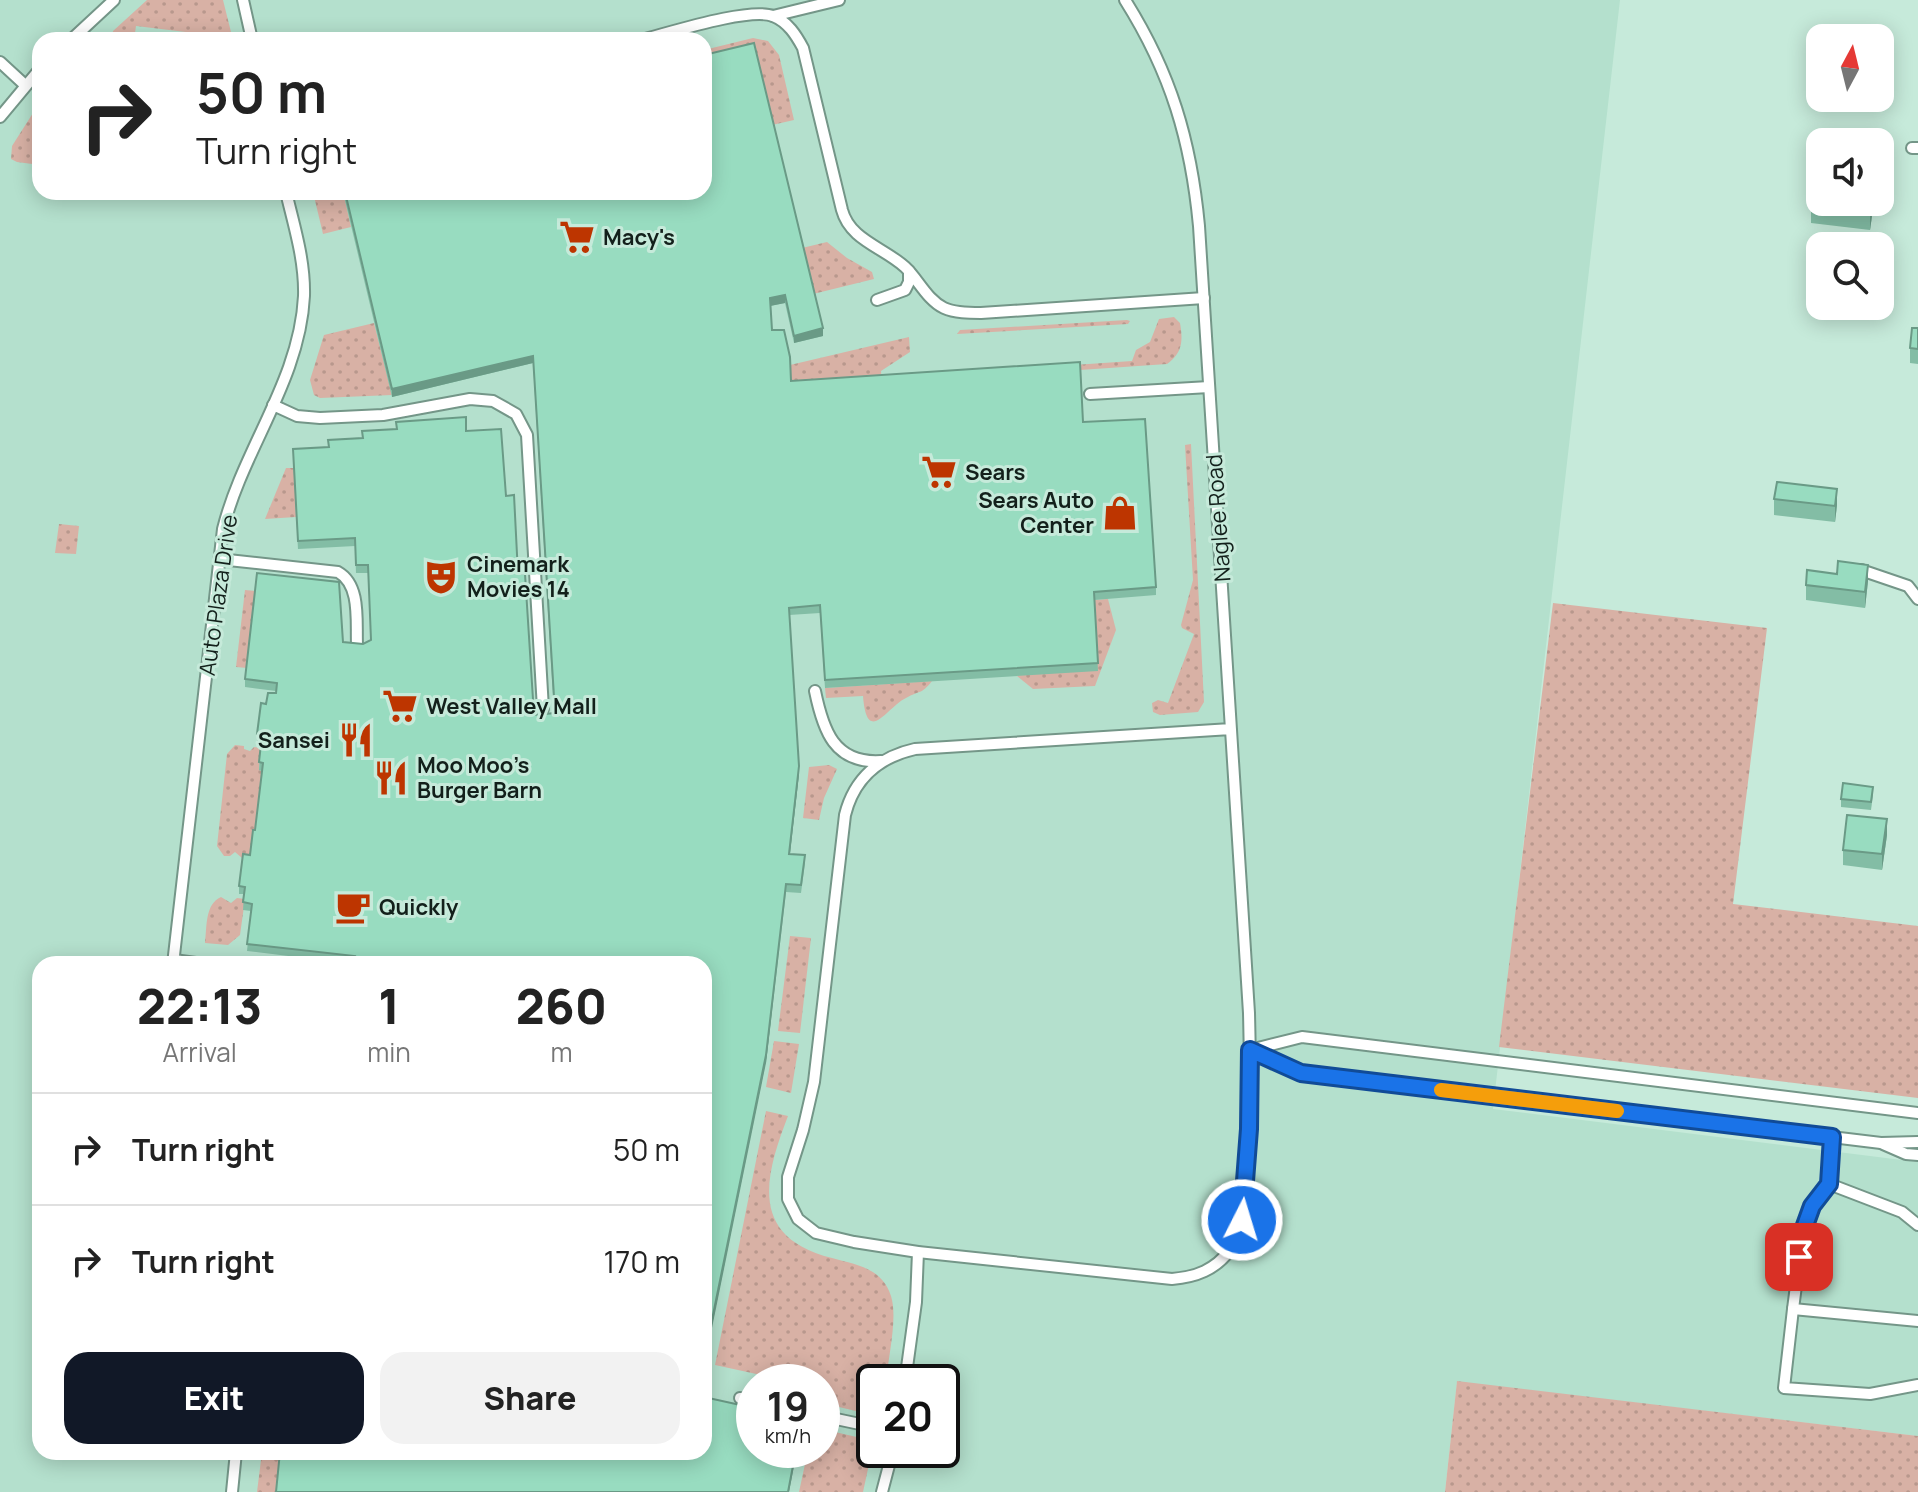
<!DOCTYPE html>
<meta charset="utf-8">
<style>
:root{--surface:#fff;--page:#f2f2f2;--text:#222;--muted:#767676;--line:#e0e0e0;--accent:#111827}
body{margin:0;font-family:Manrope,sans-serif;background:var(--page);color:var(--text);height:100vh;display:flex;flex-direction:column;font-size:30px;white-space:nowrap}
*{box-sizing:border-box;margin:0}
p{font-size:26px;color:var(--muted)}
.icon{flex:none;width:44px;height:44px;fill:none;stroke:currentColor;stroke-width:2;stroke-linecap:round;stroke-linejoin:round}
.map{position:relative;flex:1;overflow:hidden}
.details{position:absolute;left:32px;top:956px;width:680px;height:504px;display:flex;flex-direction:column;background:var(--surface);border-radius:24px;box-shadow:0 4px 20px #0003}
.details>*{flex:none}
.guide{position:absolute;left:32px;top:32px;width:680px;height:168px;border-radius:24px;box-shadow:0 4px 20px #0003;background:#fff;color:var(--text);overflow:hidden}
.needle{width:52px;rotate:7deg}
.tools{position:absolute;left:1806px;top:24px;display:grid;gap:16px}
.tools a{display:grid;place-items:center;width:88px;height:88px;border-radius:16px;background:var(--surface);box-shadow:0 4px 20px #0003;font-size:40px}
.speed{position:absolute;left:736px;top:1364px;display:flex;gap:16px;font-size:40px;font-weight:700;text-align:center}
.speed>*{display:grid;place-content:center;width:104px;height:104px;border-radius:50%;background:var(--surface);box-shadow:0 4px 20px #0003;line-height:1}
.speed small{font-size:20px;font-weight:400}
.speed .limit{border:4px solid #111;border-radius:12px;background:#fff;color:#111}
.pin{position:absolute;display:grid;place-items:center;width:68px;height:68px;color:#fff;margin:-34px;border-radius:16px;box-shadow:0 4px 12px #0006}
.me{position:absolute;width:88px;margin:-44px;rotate:5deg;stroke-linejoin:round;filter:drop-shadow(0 0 6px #0008)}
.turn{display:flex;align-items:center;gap:28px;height:168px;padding:0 32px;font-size:36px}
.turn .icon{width:104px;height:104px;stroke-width:2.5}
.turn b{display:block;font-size:56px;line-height:68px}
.eta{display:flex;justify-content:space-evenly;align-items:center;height:136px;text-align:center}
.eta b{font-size:48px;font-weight:800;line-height:56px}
.cta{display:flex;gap:16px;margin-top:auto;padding:16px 32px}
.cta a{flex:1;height:92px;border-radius:24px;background:var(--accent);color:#fff;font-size:32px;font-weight:800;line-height:92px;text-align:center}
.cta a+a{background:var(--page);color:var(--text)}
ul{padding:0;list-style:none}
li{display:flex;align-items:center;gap:24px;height:112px;padding:0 32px;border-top:2px solid var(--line)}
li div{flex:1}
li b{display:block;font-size:30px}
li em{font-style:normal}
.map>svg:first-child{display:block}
.built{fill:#b4e0cd;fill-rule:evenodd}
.grass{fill:url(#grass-dots)}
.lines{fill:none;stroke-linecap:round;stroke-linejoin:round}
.service-casing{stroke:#749688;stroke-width:14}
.service{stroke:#fff;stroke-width:10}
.wall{fill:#83bda5}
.shaded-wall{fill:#6a9a86}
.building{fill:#98dcc0;stroke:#6a9a86;stroke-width:2}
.route-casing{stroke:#114b97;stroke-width:20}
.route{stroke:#1a73e8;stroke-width:14}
.slow{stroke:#f59e0b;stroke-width:14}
.labels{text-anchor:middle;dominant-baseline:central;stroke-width:6;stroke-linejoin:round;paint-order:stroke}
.poi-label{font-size:22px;font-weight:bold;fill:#13201b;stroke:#c6eada;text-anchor:start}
.street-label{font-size:22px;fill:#13201b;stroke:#c6eada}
</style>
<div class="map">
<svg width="1918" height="1492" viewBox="0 0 1918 1492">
<defs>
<pattern id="grass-dots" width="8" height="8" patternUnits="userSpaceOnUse" patternTransform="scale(2)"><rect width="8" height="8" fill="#d8b1a5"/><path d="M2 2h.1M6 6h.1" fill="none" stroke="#b8988d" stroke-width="1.8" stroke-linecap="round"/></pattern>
</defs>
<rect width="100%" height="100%" fill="#c6eada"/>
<path class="built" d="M0 0H1620L1493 1109 1918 1162V1436L1457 1382 1445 1492H0ZM40 40H704V192H40ZM40 964H704V1452H40ZM754 1382H822V1450H754ZM874 1382H942V1450H874Z"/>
<g class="grass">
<path d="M147 0H223L233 40H219V36L136 26 134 40H112L113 31Z"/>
<path d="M753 38 768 41 779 55 794 120 772 125 704 63V50Z"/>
<path d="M40 102V165L17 162 11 159 12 146Z"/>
<path d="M313 192H343L351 227 323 234Z"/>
<path d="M827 242 847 258 872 272 874 279 813 294 802 248Z"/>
<path d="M1174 317 1180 323C1183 340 1183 353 1167 364L1080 370 1045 367 1132 361 1136 350 1150 342 1159 319Z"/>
<path d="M1127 320 1130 321 1128 324 957 334 960 330Z"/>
<path d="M374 323 392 395 320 398 314 395 310 380 324 335Z"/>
<path d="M909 337 910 352 881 371 882 384 791 389 790 365Z"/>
<path d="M1191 444 1204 702 1198 712 1160 715 1153 712 1152 703 1158 700 1168 703 1194 634 1182 628 1181 625 1193 580 1185 445Z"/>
<path d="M286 468H294L296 517 265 519Z"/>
<path d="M59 524 79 526 76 554 55 553Z"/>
<path d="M245 590 256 591 247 668 236 667Z"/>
<path d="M1108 599 1116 630 1095 686 1033 689 1017 676 1094 600Z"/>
<path d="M1553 603 1767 628 1733 904 1918 926V1098L1499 1047Z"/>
<path d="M932 681C921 695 920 690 906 698 887 707 867 747 863 696L826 698 825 688Z"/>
<path d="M235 745 244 746V749L250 751 254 747 261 748 259 770 263 771 251 859 242 858 235 852 230 856H224L217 846 227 754Z"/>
<path d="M829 765 837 769 824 798 819 820 803 818 809 767Z"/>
<path d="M221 897 231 903 237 898 245 899 240 935 228 945 205 943C207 926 205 904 221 897Z"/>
<path d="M790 936 811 938 800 1033 778 1031Z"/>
<path d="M774 1041 799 1044 791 1093 766 1087Z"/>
<path d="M766 1111 788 1116C764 1178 749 1237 832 1258 857 1265 882 1268 891 1296 898 1318 888 1358 886 1382H874V1408L860 1412 822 1403V1382H760L761 1375 715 1365Z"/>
<path d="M1457 1381 1918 1436V1492H1445Z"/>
<path d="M822 1429 874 1441 863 1492H799L808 1450H822Z"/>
<path d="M262 1452H281L277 1492H257Z"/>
</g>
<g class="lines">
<g class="service-casing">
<g id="service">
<path d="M243 0 252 40"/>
<path d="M1125 0C1171 73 1191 141 1199 226L1249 1013C1250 1060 1255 1216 1230 1250 1215 1270 1196 1277 1172 1279L918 1252 854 1242 816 1233 798 1219 788 1199V1177L803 1130 814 1082 845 815C854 779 879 757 915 749L1231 729"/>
<path d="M773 16 839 0"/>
<path d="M71 40 114 0"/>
<path d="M641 40C669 33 749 7 773 16 788 22 796 35 803 48L842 210C850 240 883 247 905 267 918 279 927 300 944 308 955 313 969 313 981 313L1204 298"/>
<path d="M0 62 25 85"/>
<path d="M0 117 40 69"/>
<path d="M1912 148H1918"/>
<path d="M877 300 905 290 909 282V271"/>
<path d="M1090 394 1209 387"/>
<path d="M273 405 297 416 320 418 383 415 470 399 493 401 516 414 527 435 543 709"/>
<path d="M219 559 338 572C361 585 356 621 357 644"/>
<path d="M1861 570 1908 586 1918 599"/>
<path d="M815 691C823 730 834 764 881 761"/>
<path d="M174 960 203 964"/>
<path d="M173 964 223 529C243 449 300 380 304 296 305 260 294 226 286 192"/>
<path d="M1250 1050 1301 1073 1881 1143 1918 1142"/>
<path d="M1250 1050 1302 1037 1918 1113"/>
<path d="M1832 1137 1829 1184 1812 1206 1803 1231 1793 1309 1918 1321"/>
<path d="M1883 1144 1906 1154 1918 1155"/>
<path d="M1829 1184 1902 1212 1918 1225"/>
<path d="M1793 1309 1784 1388 1870 1394 1918 1385"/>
<path d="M905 1382 916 1302 918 1252"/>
<path d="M740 1398 754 1401"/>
<path d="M822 1416 874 1427"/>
<path d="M232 1492 236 1452"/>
<path d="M882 1492 893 1450"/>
</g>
</g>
<use href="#service" class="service"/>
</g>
<g class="wall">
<path d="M343 192H704L823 336 794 343 785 303 770 306 772 330 791 381 1083 422 1156 587V595L1094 600 1098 671 825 688 820 613 789 615 799 774 790 854 805 863 801 893 786 892 766 1063 704 964H353L247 951 251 911 243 910 244 894H239V886L250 855 255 830 262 771 259 770 261 742H257V734L266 704 276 693V691L245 687V679L343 642 363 644 371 641 368 573H356L355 546 298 549 293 457 396 429V422L466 431 506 496 518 574 534 715 554 713 533 363 392 397Z"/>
<path d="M1874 202 1870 230 1811 223V207Z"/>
<path d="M1918 328V364L1910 363V348Z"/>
<path d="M1774 499 1837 505 1835 522 1774 515Z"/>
<path d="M1837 574 1868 581 1865 608 1806 600V585Z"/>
<path d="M1873 795 1871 810 1841 807V799Z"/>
<path d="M1887 835 1882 870 1843 865V850Z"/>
</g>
<g class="shaded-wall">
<path d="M1872 202H1874L1870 230V215Z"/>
<path d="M785 295V303L770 306V298Z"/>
<path d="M823 328V336L794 343V336Z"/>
<path d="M533 356V363L392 397V389Z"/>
<path d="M1837 489V505L1835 522V506Z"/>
<path d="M1868 565V581L1865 608V592Z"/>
<path d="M799 766V774L789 861V854Z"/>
<path d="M1887 819V835L1882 870V854Z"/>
<path d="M786 884 766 1063 704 1367V1359Z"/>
<path d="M796 1450H797L789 1492H788Z"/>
</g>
<g class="building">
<path d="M754 43 823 328 794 336 785 295 770 298 772 330H784L790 357 791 381 1080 362 1083 422 1145 419 1156 587 1094 592 1098 663 825 680 820 605 789 608 799 766 789 854 805 855 801 885 786 884 766 1055 704 1359V964H353L355 956 247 944 252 904 243 902 245 887 239 886 243 854 250 855 253 830H255L263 763 259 762 262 735 257 734 261 703 266 704 268 693H276L277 683 245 679 257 573 339 582 343 642 363 644 371 640 368 565H356L355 538 298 541 293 449 329 447 328 440 363 438 362 431 397 429 396 422 466 417V431L501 429 506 496 514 495 518 574H525L534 715 555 713 533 356 392 389 345 192H704V55Z"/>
<path d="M1815 176 1820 177V202H1872L1870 215 1811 207Z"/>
<path d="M1912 328H1918V349L1910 348Z"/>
<path d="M1777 482 1837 489 1835 506 1774 499Z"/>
<path d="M1838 561 1868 565 1865 592 1806 585 1807 570 1837 574Z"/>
<path d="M1843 783 1873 787 1871 802 1841 799Z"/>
<path d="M1847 815 1887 819 1882 854 1843 850Z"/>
<path d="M704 1397 754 1408V1450H796L788 1492H276L280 1452H704Z"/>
</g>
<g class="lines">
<g class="route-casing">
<path id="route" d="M1242 1220 1249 1129 1250 1050 1301 1073 1832 1137 1829 1184 1812 1206 1803 1231 1799 1257"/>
</g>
<use href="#route" class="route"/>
<path class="slow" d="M1441 1090 1617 1111"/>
</g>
<defs>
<g id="supermarket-bare" transform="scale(2.76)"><path d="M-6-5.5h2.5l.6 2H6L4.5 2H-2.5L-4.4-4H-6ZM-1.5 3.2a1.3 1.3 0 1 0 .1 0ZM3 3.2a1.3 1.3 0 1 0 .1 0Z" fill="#bd3500" stroke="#c6eada" stroke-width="2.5" paint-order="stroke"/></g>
<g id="shop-bare" transform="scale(2.76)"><path d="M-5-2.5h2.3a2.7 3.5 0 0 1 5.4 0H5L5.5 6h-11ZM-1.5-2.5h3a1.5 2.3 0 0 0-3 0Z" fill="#bd3500" stroke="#c6eada" stroke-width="2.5" paint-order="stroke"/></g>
<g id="theatre-bare" transform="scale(2.76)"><path d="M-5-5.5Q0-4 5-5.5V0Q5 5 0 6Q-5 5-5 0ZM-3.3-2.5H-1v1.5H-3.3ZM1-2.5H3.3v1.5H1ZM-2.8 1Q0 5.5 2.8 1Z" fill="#bd3500" stroke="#c6eada" stroke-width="2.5" paint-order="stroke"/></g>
<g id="restaurant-bare" transform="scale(2.76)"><path d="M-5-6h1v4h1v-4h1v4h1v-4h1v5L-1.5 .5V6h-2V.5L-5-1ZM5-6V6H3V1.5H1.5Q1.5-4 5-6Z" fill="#bd3500" stroke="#c6eada" stroke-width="2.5" paint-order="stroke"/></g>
<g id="cafe-bare" transform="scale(2.76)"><path d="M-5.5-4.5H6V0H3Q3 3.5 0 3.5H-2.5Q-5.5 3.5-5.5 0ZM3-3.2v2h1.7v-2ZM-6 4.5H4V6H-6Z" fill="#bd3500" stroke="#c6eada" stroke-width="2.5" paint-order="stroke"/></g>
</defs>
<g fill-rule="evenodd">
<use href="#supermarket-bare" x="577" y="237"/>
<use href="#supermarket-bare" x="939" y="472"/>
<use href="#shop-bare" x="1120" y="513"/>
<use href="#theatre-bare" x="441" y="577"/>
<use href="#supermarket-bare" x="400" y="706"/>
<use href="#restaurant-bare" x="356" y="740"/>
<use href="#restaurant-bare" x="391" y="778"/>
<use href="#cafe-bare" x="353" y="907"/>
</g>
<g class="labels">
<g class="poi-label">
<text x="603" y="237">Macy's</text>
<text x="965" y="472">Sears</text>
<text x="1094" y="500" text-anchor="end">Sears Auto<tspan x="1094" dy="25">Center</tspan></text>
<text x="467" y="564">Cinemark<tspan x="467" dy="25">Movies 14</tspan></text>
<text x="426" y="706">West Valley Mall</text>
<text x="330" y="740" text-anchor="end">Sansei</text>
<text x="417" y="765">Moo Moo’s<tspan x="417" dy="25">Burger Barn</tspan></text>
<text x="379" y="907">Quickly</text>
</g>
<g class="street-label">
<text transform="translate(1218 518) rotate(-94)">Naglee Road</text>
<text transform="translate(218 595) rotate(-82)">Auto Plaza Drive</text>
</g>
</g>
</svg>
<div class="tools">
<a><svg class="needle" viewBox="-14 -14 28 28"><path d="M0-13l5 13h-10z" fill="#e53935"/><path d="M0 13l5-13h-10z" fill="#767676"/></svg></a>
<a><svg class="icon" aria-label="sound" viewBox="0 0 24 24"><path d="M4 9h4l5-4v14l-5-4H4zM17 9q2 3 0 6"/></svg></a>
<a><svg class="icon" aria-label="search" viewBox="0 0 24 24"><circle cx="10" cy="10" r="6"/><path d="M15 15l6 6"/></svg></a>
</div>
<div class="speed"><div>19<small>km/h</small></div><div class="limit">20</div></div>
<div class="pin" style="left:1799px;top:1257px;background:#d93025"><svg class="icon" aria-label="arrive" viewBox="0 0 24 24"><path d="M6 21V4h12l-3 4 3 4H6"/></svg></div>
<svg class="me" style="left:1242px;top:1220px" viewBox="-20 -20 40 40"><circle r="17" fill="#1a73e8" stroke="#fff" stroke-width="3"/><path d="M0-11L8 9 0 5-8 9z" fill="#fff"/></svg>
<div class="guide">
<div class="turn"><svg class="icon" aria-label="right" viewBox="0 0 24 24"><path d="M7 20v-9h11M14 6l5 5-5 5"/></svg><div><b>50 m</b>Turn right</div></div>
</div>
<section class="details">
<div class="eta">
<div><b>22:13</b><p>Arrival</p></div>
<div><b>1</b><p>min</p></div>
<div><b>260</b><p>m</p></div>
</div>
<ul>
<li><svg class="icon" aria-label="right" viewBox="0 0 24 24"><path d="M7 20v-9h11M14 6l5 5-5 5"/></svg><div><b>Turn right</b></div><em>50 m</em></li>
<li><svg class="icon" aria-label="right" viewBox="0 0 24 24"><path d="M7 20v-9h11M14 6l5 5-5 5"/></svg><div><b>Turn right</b></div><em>170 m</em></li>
</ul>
<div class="cta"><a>Exit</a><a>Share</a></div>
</section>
</div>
